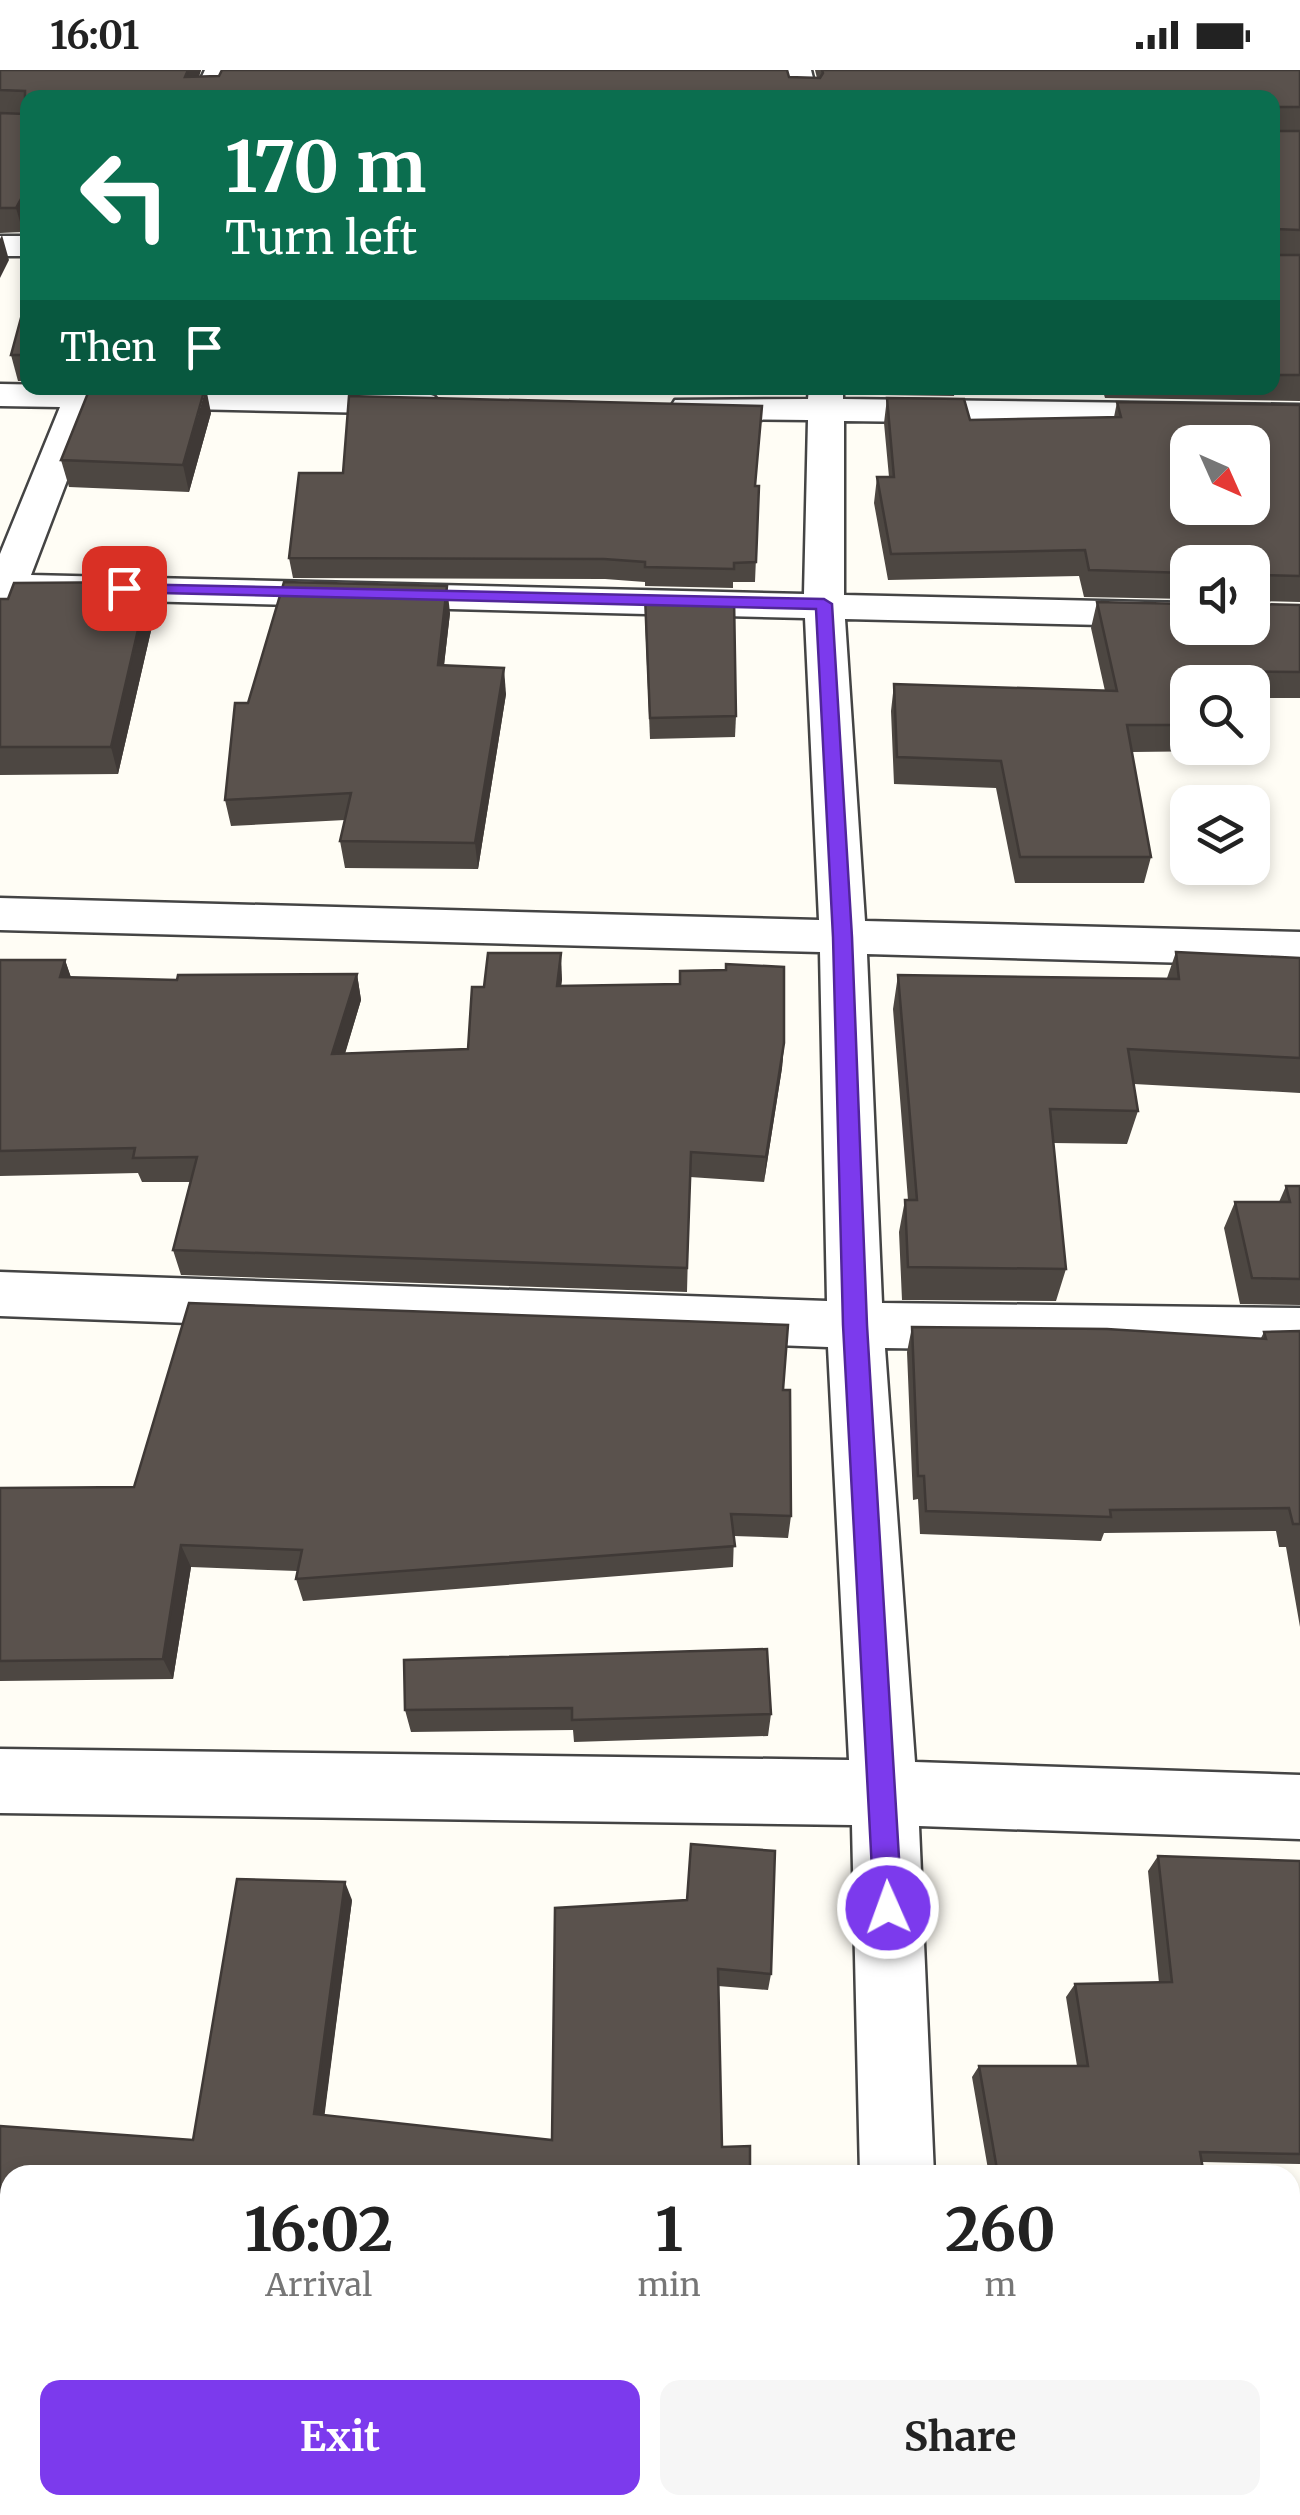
<!DOCTYPE html>
<style>
:root{--surface:#fff;--page:#f6f6f6;--text:#222;--muted:#767676;--accent:#7c3aed}
body{margin:0;font-family:Merriweather,serif;background:var(--page);color:var(--text);height:100vh;display:flex;flex-direction:column;font-size:38px;white-space:nowrap}
*{box-sizing:border-box;margin:0}
p{font-size:32px;color:var(--muted)}
.icon{flex:none;width:55px;height:55px;fill:none;stroke:currentColor;stroke-width:2;stroke-linecap:round;stroke-linejoin:round}
.map{position:relative;flex:1;overflow:hidden}
.panel{position:absolute;left:0px;top:2095px;width:1300px;height:350px;display:flex;flex-direction:column;background:var(--surface);border-radius:30px 30px 0 0;box-shadow:0 5px 15px #0003}
.panel>*{flex:none}
.banner{position:absolute;left:20px;top:20px;width:1260px;height:305px;border-radius:20px;box-shadow:0 5px 15px #0003;background:#0b6e4f;color:#fff;overflow:hidden}
.needle{width:65px;rotate:135deg}
.tools{position:absolute;left:1170px;top:355px;display:grid;gap:20px}
.tools a{display:grid;place-items:center;width:100px;height:100px;border-radius:20px;background:var(--surface);box-shadow:0 5px 15px #0003;font-size:50px}
.pin{position:absolute;display:grid;place-items:center;width:85px;height:85px;color:#fff;margin:-42px;border-radius:20px;box-shadow:0 5px 15px #0006}
.me{position:absolute;width:110px;margin:-55px;rotate:358deg;stroke-linejoin:round;filter:drop-shadow(0 0 8px #0008)}
.turn{display:flex;align-items:center;gap:35px;height:210px;padding:0 40px;font-size:45px}
.turn .icon{width:130px;height:130px;stroke-width:2.5}
.turn b{display:block;font-size:70px;line-height:85px}
.then{display:flex;align-items:center;height:95px;padding:0 40px;background:#0003;gap:20px;font-size:38px}
.eta{display:flex;justify-content:space-evenly;align-items:center;height:170px;text-align:center}
.eta b{font-size:60px;font-weight:700;line-height:70px}
.button{display:flex;gap:20px;margin-top:auto;padding:20px 40px}
.button a{flex:1;height:115px;border-radius:20px;background:var(--accent);color:#fff;font-size:40px;font-weight:700;line-height:115px;text-align:center}
.button a+a{background:var(--page);color:var(--text)}
.status{display:flex;justify-content:space-between;align-items:center;height:70px;padding:0 50px;background:var(--surface);direction:ltr}
.status svg{height:28px;fill:currentColor}
.map>svg:first-child{display:block}
.lines{fill:none;stroke-linecap:round;stroke-linejoin:round}
.minor-casing{stroke:#444;stroke-width:5}
.minor{fill:#fff;fill-rule:evenodd}
.wall{fill:#4d4742}
.shaded-wall{fill:#3f3936}
.building{fill:#5a524d;stroke:#3f3936;stroke-width:2.5;fill-rule:evenodd}
.route{fill:#7c3aed;stroke:#51269a;stroke-width:2.5}
</style>
<div class="status"><b>16:01</b><svg viewBox="0 0 49 12"><path d="M0 12V9h3v3zM5 12V6h3v6zM10 12V3h3v9zM15 12V0h3v12zM26 1h20v11H26zM47 4h2v5h-2z"/></svg></div>
<div class="map">
<svg width="1300" height="2445" viewBox="0 0 1300 2445">
<rect width="100%" height="100%" fill="#fffdf5"/>
<g class="lines">
<g class="minor-casing">
<g id="minor">
<path d="M205 0H233L220 28H192Z"/>
<path d="M783 0H811L818 28H790Z"/>
<rect x="0" y="166" width="28" height="20"/>
<path d="M0 314 422 322 434 326 440 333 434 340 422 344 95 337 31 505 804 524 808 350 688 349 675 346 670 338 675 330 808 329 809 318H843V329L1300 335V357L844 351V525L1188 533V557L845 549 865 851 1300 862V896L867 884 882 1233 1300 1238V1284L885 1278 915 1692 1300 1705V1769L919 1756 934 2105H860L852 1755 0 1743V1679L849 1690 828 1277 0 1246V1202L827 1231 820 882 0 860V828L819 850 805 548 22 528 14 541 0 545V484L60 337 0 336Z"/>
<path d="M0 2385H10V2435H47L43 2445H0Z"/>
<path d="M335 2435H818L822 2445H339Z"/>
<path d="M867 2435H949L950 2445H868Z"/>
</g>
</g>
<use href="#minor" class="minor"/>
</g>
<g class="wall">
<path d="M0 0H201L199 7 817 8 815 0H1300V331L1105 328 1102 318H1272V28H28L23 162 0 163Z"/>
<path d="M28 222V311H18L11 285Z"/>
<path d="M451 318H712V322Z"/>
<path d="M882 318H955L954 326 882 325Z"/>
<path d="M887 328 970 350 1114 347 1117 332 1300 335V532L1255 531V534L1300 535V628H1252V612H1188V678H1222L1220 681 1132 682 1151 787 1144 813H1015L996 718 894 714 891 641 894 614 1105 621 1091 558 1097 532 1252 558 1188 492V529L1084 527 1079 506 888 510 874 433 877 407H889L884 353Z"/>
<path d="M211 343 189 422 69 417 61 390Z"/>
<path d="M759 416 755 512H733V518L645 516V512L605 509 293 508 289 488Z"/>
<path d="M149 512 156 539 118 704 0 705V529H8Z"/>
<path d="M450 543 444 595 506 624 478 799 345 798 340 771 345 750 231 756 225 730 248 633Z"/>
<path d="M645 548 736 646 735 667 650 669Z"/>
<path d="M1176 882 1300 888V1023L1134 1014 1138 1041 1127 1074 1053 1073 1066 1199 1056 1231 902 1230 899 1162 905 1130H908L893 939 898 905 1167 908Z"/>
<path d="M0 890H65L71 908 177 910 357 904 361 930 345 984 468 979 484 917 562 909 561 916 679 914 680 901 784 973 782 998 764 1112 690 1107 687 1222 181 1205 173 1180 190 1112H142L138 1103 0 1106Z"/>
<path d="M1286 1116H1300V1235L1240 1234 1224 1158 1235 1132H1279Z"/>
<path d="M912 1257 1261 1268 1264 1262 1300 1261V1557L1286 1477H1279L1276 1461 1104 1463 1101 1471 920 1464 918 1429 913 1430 907 1282Z"/>
<path d="M783 1320 791 1446 788 1468 734 1466 733 1497 303 1531 296 1509 297 1501 191 1497 173 1609 0 1611V1418L134 1417Z"/>
<path d="M404 1590 771 1644 768 1666 574 1672 573 1660 411 1662 405 1640Z"/>
<path d="M1158 1786 1300 1791V2094L1202 2092 1204 2105H989L972 2007 979 1996H1077L1066 1927 1075 1914 1159 1913 1148 1801Z"/>
<path d="M352 1830 324 2045 552 2070 555 1838 771 1904 768 1920 718 1916 722 2077 10 2105V2352L0 2351V2056L193 2070Z"/>
</g>
<g class="shaded-wall">
<path d="M188 0H201L191 28 185 7Z"/>
<path d="M28 116V153L23 162 16 138Z"/>
<path d="M2 165 9 190 0 208V169Z"/>
<path d="M206 318 211 343 189 422 183 395Z"/>
<path d="M149 512 156 539 118 704 111 677Z"/>
<path d="M447 516 450 543 441 621 438 595Z"/>
<path d="M504 598 506 624 478 799 475 773Z"/>
<path d="M561 883 562 909 558 942 557 916Z"/>
<path d="M65 890 74 916 60 907Z"/>
<path d="M357 904 361 930 337 1009 332 984Z"/>
<path d="M784 973 782 998 764 1112 766 1087Z"/>
<path d="M181 1475 191 1497 173 1609 163 1589Z"/>
<path d="M345 1812 352 1830 323 2057 314 2044Z"/>
</g>
<g class="building">
<path d="M0 0H188L185 7 219 6 222 0H787L789 7 820 8 823 3 822 0H1300V37H1275V61H1300V160L1276 159V185H1300V305H1272V28H28V116L16 138H0V43L25 44V21L0 20Z"/>
<path d="M28 222V285H11Z"/>
<path d="M90 318H205L183 395 61 390Z"/>
<path d="M349 326 762 336 755 416H759L756 492 734 493V499L645 497V492L604 489 289 488 299 403H343Z"/>
<path d="M887 328 964 329 970 350 1121 347 1117 332 1300 335V506L1257 505 1255 534 1300 535V602L1214 601 1217 612H1188V655H1127L1151 787H1020L1001 691 897 687 894 614 1117 621 1097 532 1188 534V558H1252V492H1188V503L1089 500 1085 480 891 484 877 407H894ZM1188 372H1252V438H1188Z"/>
<path d="M149 512 111 677H0V529H8L14 513Z"/>
<path d="M284 512 447 516 438 595 504 598 475 773 340 771 351 723 225 730 235 633H248Z"/>
<path d="M645 526 734 528 736 646 650 648Z"/>
<path d="M1176 882 1300 888V988L1128 979 1138 1041 1050 1039 1066 1199 908 1197 905 1130H917L898 905 1179 909Z"/>
<path d="M488 883H561L557 916 680 914V901L726 900V894L784 897V973L766 1087 691 1082 687 1198 173 1180 197 1087 133 1088 135 1078 0 1081V890H65L60 907 177 910 178 905 357 904 332 984 468 979 472 917H484Z"/>
<path d="M1286 1116H1300V1209L1252 1208 1235 1132H1290Z"/>
<path d="M189 1233 788 1255 783 1320H790L791 1446 731 1444 735 1476 296 1509 302 1480 181 1475 163 1589 0 1591V1418L134 1417Z"/>
<path d="M912 1257 1107 1259 1266 1269 1264 1262 1300 1261V1454H1293L1289 1438 1110 1440 1111 1447 926 1441 924 1406H918Z"/>
<path d="M767 1579 771 1644 572 1650V1638L405 1640 404 1590Z"/>
<path d="M691 1774 775 1781 771 1904 718 1899 722 2077 750 2076V2105H10V2348L0 2347V2056L193 2070 237 1809 345 1812 314 2044 552 2070 555 1838 687 1830Z"/>
<path d="M1158 1786 1300 1791V2084L1200 2082 1204 2105H998L979 1996H1088L1075 1914 1172 1912Z"/>
</g>
<path class="route" d="M124 514 824 529 832 534 852 867 867 1255 902 1838 898 1848 888 1852 878 1848 874 1838 843 1255 833 867 816 539 118 522 116 518Z"/>
</svg>
<div class="tools">
<a><svg class="needle" viewBox="-14 -14 28 28"><path d="M0-13l5 13h-10z" fill="#e53935"/><path d="M0 13l5-13h-10z" fill="#767676"/></svg></a>
<a><svg class="icon" aria-label="sound" viewBox="0 0 24 24"><path d="M4 9h4l5-4v14l-5-4H4zM17 9q2 3 0 6"/></svg></a>
<a><svg class="icon" aria-label="search" viewBox="0 0 24 24"><circle cx="10" cy="10" r="6"/><path d="M15 15l6 6"/></svg></a>
<a><svg class="icon" aria-label="layers" viewBox="0 0 24 24"><path d="M12 4l9 5-9 5-9-5zM3 14l9 5 9-5"/></svg></a>
</div>
<div class="pin" style="left:124px;top:518px;background:#d93025"><svg class="icon" aria-label="arrive" viewBox="0 0 24 24"><path d="M6 21V4h12l-3 4 3 4H6"/></svg></div>
<svg class="me" style="left:888px;top:1838px" viewBox="-20 -20 40 40"><circle r="17" fill="#7c3aed" stroke="#fff" stroke-width="3"/><path d="M0-11L8 9 0 5-8 9z" fill="#fff"/></svg>
<div class="banner">
<div class="turn"><svg class="icon" aria-label="left" viewBox="0 0 24 24"><path d="M17 20v-9H6M10 6l-5 5 5 5"/></svg><div><b>170 m</b>Turn left</div></div>
<div class="then">Then<svg class="icon" aria-label="arrive" viewBox="0 0 24 24"><path d="M6 21V4h12l-3 4 3 4H6"/></svg></div>
</div>
<section class="panel">
<div class="eta">
<div><b>16:02</b><p>Arrival</p></div>
<div><b>1</b><p>min</p></div>
<div><b>260</b><p>m</p></div>
</div>
<div class="button"><a>Exit</a><a>Share</a></div>
</section>
</div>
